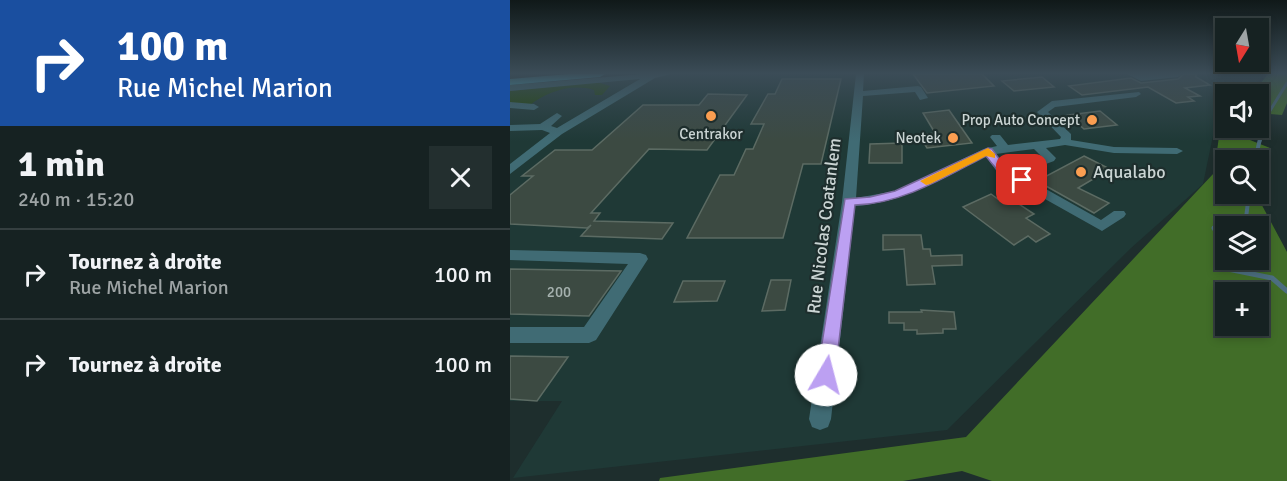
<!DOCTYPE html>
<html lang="fr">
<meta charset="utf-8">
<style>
:root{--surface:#162222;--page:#232f2f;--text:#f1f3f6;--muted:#9ea4a5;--line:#353f40}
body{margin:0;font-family:Signika,sans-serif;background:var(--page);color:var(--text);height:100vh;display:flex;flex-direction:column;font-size:22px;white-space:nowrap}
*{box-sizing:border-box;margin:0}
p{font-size:20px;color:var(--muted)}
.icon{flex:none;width:33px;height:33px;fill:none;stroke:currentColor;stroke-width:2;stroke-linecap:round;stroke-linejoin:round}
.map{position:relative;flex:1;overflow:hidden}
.drawer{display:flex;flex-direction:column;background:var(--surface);width:510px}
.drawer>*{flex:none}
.hud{background:#1a4fa0;color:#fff;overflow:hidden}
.needle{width:39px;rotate:191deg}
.controls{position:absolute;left:705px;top:18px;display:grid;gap:12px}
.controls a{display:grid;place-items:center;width:54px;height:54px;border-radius:0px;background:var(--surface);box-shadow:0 3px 9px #0003,0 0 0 2px var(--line);font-size:30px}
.pin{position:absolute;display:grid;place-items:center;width:51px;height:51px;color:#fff;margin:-26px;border-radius:12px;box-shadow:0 3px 9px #0006}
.me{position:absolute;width:66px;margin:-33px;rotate:8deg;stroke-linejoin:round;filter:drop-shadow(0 0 4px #0008)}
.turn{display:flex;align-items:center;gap:21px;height:126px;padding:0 18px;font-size:27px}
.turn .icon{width:78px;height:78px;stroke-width:2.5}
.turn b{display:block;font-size:42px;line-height:51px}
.round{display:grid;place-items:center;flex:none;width:63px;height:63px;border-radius:0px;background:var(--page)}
.overview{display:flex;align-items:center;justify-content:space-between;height:102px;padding:0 18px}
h1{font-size:36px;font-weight:700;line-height:45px}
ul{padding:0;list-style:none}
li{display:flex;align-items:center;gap:18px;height:90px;padding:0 18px;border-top:2px solid var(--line)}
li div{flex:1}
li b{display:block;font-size:22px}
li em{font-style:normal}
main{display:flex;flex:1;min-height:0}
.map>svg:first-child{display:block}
.built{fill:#1f3936}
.green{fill:#214703}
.forest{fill:#416d28;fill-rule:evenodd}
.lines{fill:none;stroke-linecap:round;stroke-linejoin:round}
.stream-far2{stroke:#4c6e80;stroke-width:3}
.stream-far1{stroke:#4c6e80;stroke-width:4}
.stream{stroke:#4c6e80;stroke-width:5}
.building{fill:#3c4a42;stroke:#5c6b63;stroke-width:1.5}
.minor{fill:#406b74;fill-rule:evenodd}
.highway{fill:#4ac2da;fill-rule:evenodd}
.route{fill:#bca0f2;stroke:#7a689d;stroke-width:1.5}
.slow{fill:#f59e0b}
.poi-dot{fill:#fb9e51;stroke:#1e2e2d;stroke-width:2}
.labels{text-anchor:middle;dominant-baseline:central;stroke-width:4.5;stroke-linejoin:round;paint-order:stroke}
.far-poi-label{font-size:15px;fill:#cad4d3;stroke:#1e2e2d;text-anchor:end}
.number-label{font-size:15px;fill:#a6b2af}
.poi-label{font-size:18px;fill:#cad4d3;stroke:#1e2e2d;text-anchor:start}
.street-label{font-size:18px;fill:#cad4d3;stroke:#1e2e2d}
</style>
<main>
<section class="drawer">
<div class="hud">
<div class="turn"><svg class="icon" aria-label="right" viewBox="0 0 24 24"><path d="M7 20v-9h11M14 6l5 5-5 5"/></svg><div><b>100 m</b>Rue Michel Marion</div></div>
</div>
<div class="overview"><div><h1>1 min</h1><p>240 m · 15:20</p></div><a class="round"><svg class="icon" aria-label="close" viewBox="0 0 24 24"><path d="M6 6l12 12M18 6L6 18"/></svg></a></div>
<ul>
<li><svg class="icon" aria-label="right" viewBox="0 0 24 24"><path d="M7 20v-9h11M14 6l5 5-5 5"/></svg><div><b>Tournez à droite</b><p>Rue Michel Marion</p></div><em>100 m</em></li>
<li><svg class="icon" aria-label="right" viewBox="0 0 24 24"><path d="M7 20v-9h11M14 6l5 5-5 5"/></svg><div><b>Tournez à droite</b></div><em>100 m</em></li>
</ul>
</section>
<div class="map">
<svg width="777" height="481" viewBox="0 0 777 481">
<rect width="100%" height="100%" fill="#1e2e2d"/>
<path class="built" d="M157 74H754L738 94H716L715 117 705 126 693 184 621 248 437 430 3 478 52 401H0V88Z"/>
<path class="green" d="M87 82 100 86 92 95H85L84 90C61 83 37 92 20 105L0 103V91Z"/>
<g class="forest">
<path d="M758 74H777V103L772 115 749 113 748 94H742Z"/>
<path d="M715 124 716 128H728L725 134 760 148 759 156 725 153 724 160H716V194L747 196 777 252V481H482L452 471 393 481H149L150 478 456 437 704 173 710 129ZM716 226H748V260H716ZM716 292H748V326H716Z"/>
</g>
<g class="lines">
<path class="stream-far2" d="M750 141 756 117 777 83"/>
<g class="stream-far1">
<path d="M745 160 750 139"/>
<path d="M735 226 739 194"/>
</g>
<path class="stream" d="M716 230 704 228C711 240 718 249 709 262L713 268 762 278 777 291"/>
</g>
<g class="building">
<path d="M403 74H472L484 86 417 93Z"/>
<path d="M674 74H686V77L700 85 675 88 690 96 678 97 684 101 666 103 638 87 572 95 559 86 621 78 631 83 668 79Z"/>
<path d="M532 77 544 87 504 91 492 81Z"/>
<path d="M272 79H331L311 164H293L273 238H177L210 175H224L236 149H243L254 124H241L258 94H265Z"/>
<path d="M198 94 237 95 197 150 139 149 81 213H90L84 221 163 223 152 239 71 236 81 225 77 228 0 224V195L23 176H12L45 150H82L133 105H189Z"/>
<path d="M439 110 462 143 417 148 409 135 425 133 413 113Z"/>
<path d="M590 111 607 125 574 129 558 115Z"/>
<path d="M392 143V163H359L360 144Z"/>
<path d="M574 156 600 169 568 188 599 203 584 213 527 181Z"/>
<path d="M481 194 488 199 495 195 524 214 516 218 540 234 526 242 518 236 504 245 453 207Z"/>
<path d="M373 235H411L413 249H420L421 256 452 255V265L422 266 425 284 397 285 394 249 373 250Z"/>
<path d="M0 269 111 271 79 316 0 314Z"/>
<path d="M261 280H281L275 310 252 311Z"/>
<path d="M173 281H215L207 301 164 302Z"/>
<path d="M411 310 444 312 446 329H433V333L407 334V330H394V323H379V312H412Z"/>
<path d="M0 356 58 357 27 401 0 399Z"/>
</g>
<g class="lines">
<g class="minor">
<path d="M132 74H161L145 78 52 134 0 174V164L40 133 32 130 0 131V125L30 124 47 113 52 116 41 126 47 128 130 79 0 91V85Z"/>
<path d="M346 74H354L353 91 408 86 411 87 418 98 410 100 405 92 353 96 346 198 385 191 474 149 487 146 480 137 482 135H490L498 145 550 139 551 137 527 112 542 101 629 92 631 94 626 97 545 107 538 112 561 134V140L604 147 667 148 673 151 667 154 604 153 555 145 536 148 546 158 544 161 517 171 511 167 513 164 532 157 524 149 486 154 495 166 591 220 604 211H614L616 214 614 217 592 231 487 172 476 156C434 177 393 203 345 206L321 419 318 427 310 430 302 427 299 419 332 202Z"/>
<path d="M617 74H672L668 77 631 81Z"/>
<path d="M0 102 24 104 29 107 24 110 0 108Z"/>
<path d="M0 250 130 253 136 255 138 259 86 340 79 343H0V327H74L118 264 0 260Z"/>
</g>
<path class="highway" d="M59 74H95L90 77 0 85V79Z"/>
</g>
<linearGradient id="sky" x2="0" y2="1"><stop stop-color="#101919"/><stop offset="0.52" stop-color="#3b4c57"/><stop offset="1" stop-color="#3b4c57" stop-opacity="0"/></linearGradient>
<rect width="777" height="141" fill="url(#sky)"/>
<path class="route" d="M478 148 482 149 495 167 516 178V183C499 186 485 168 476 156 435 177 392 204 345 205L325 375 323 381 316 384 310 381 307 375 335 199 360 197 385 191Z"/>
<path class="slow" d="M478 148 485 154V158L476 156 420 184 416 185 410 181Z"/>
<g class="poi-dot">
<circle cx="201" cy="116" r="6"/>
<circle cx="582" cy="120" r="6"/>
<circle cx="443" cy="138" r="6"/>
<circle cx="571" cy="172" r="6"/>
</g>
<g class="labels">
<g class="far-poi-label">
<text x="570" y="120">Prop Auto Concept</text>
<text x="201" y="134" text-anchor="middle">Centrakor</text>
<text x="431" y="138">Neotek</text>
</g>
<g class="number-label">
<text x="49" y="292">200</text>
</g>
<g class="poi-label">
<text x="583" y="172">Aqualabo</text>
</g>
<g class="street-label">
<text transform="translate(314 226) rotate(-83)">Rue Nicolas Coatanlem</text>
</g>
</g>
</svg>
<div class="controls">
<a><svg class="needle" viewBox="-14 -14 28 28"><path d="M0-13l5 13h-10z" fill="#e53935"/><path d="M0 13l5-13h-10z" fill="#9ea4a5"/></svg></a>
<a><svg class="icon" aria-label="sound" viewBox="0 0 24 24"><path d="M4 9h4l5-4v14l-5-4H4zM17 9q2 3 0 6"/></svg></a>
<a><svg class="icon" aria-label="search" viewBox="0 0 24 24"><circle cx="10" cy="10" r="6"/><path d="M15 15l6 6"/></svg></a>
<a><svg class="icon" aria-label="layers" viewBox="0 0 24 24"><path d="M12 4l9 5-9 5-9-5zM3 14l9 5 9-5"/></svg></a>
<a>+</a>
</div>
<div class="pin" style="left:512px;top:180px;background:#d93025"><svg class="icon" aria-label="arrive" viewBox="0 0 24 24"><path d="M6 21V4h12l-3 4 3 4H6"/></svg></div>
<svg class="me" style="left:316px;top:375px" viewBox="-20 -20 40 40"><circle r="19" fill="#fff"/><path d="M0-13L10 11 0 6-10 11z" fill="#bca0f2"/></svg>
</div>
</main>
